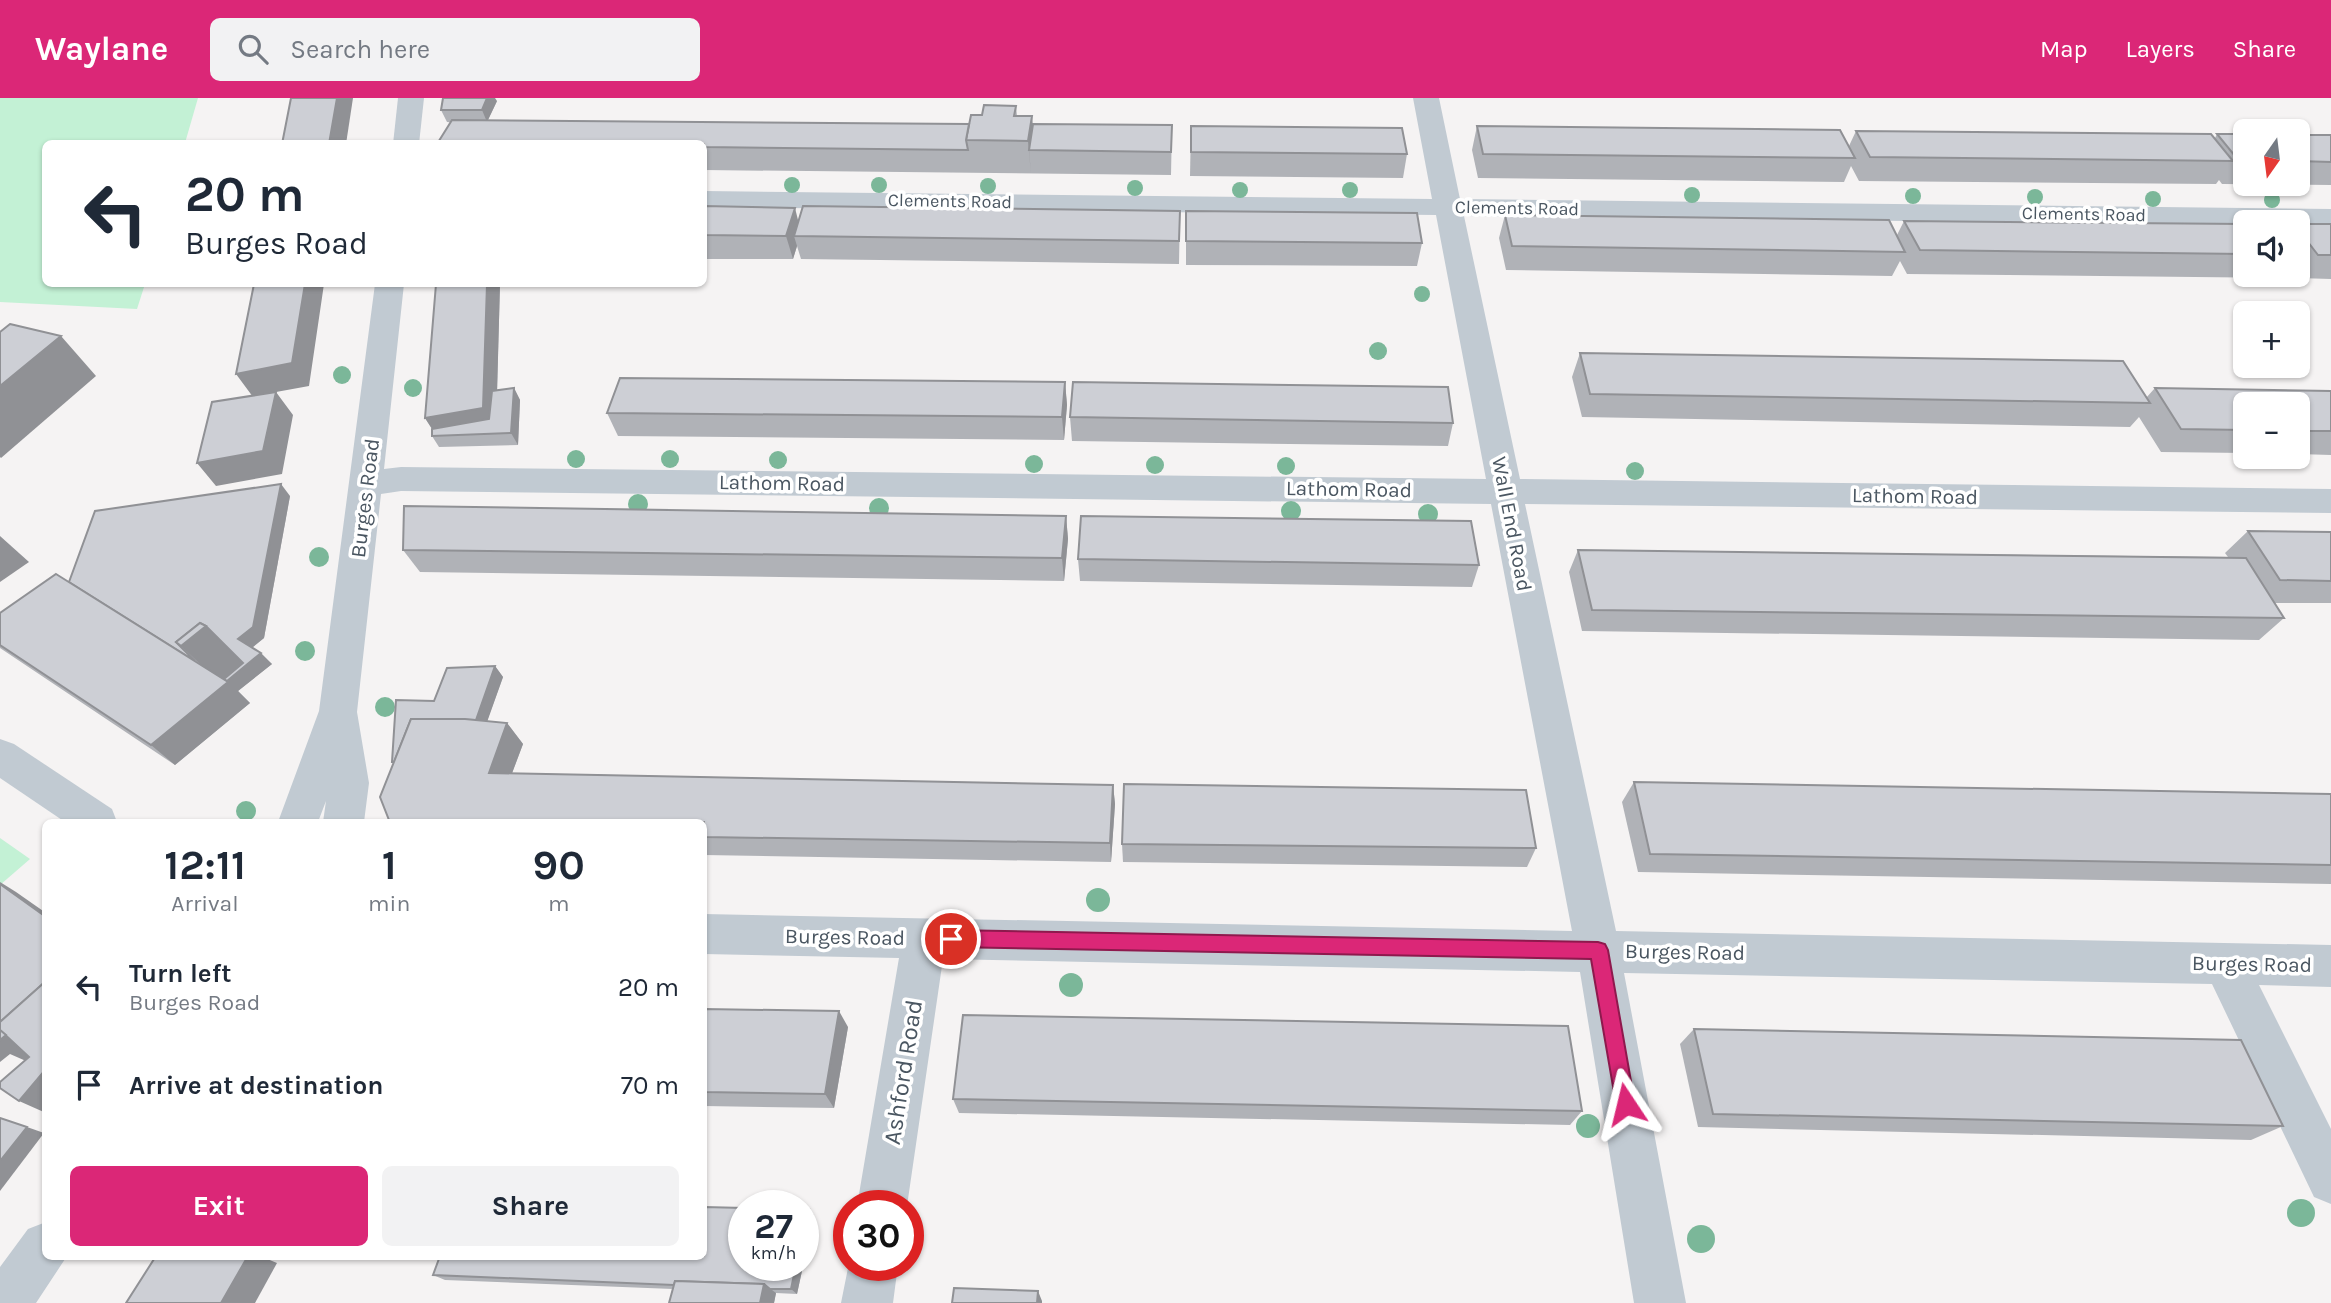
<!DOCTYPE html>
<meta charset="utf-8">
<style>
:root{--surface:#fff;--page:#f2f2f3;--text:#1f2937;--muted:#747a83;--accent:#db2777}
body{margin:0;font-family:Karla,sans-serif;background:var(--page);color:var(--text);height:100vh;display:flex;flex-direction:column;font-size:26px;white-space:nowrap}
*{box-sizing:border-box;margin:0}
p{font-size:23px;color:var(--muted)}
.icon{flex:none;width:38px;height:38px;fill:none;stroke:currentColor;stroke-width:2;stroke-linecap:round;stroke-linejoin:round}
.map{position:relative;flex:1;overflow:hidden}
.sheet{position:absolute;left:42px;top:721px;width:665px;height:441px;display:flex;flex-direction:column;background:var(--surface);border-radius:10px;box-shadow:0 2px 5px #0004}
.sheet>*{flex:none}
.top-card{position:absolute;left:42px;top:42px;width:665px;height:147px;border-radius:10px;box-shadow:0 2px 5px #0004;background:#fff;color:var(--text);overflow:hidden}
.needle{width:46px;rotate:194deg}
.buttons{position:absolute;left:2233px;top:21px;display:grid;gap:14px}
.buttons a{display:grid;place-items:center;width:77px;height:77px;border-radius:10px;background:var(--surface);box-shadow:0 2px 5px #0004;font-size:35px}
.speed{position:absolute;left:728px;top:1092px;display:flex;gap:14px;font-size:35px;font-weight:700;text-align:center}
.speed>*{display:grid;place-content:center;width:91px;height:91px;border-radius:50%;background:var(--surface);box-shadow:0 2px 5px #0004;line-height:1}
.speed small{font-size:18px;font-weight:400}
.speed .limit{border:10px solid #d22;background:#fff;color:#111}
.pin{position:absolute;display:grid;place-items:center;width:60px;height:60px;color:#fff;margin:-30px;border:4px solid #fff;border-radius:50%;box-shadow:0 2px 7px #0007}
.me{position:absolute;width:77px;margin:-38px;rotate:350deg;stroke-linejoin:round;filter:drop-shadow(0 0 5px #0008)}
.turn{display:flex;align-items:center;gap:24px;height:147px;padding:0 28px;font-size:32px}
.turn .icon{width:91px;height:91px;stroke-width:2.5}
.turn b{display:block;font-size:49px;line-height:60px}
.eta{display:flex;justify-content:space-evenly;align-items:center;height:119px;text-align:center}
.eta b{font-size:42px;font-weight:700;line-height:49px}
.button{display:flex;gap:14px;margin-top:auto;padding:14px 28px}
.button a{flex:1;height:80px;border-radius:10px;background:var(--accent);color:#fff;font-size:28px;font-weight:700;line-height:80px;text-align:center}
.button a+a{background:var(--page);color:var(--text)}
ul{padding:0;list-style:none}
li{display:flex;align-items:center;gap:21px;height:98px;padding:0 28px}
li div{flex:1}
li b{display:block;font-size:26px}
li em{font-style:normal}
header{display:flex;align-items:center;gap:42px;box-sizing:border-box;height:98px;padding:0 35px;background:var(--accent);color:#fff}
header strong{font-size:33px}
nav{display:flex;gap:38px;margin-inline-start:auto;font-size:24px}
.search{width:490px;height:63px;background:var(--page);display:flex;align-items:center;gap:18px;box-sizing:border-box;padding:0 24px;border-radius:10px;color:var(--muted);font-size:26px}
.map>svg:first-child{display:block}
.green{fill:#c3f1d5}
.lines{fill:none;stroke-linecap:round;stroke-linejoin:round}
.minor{fill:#c1cad2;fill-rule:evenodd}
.tree{fill:#7bb799}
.wall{fill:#b0b2b7}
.shaded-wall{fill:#909195}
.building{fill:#cdcfd5;stroke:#909195;stroke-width:2}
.route{fill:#db2777;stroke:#8e194d;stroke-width:2}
.labels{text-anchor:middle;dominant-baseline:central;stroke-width:7;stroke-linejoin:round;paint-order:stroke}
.far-street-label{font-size:18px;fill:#4a5661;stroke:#fff}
.street-label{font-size:21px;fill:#4a5661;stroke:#fff}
.near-street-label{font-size:24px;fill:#4a5661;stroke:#fff}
</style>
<header>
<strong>Waylane</strong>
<div class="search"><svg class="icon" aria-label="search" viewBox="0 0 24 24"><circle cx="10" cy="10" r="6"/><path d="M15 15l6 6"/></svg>Search here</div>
<nav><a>Map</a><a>Layers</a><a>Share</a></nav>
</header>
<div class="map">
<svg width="2331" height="1205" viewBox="0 0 2331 1205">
<rect width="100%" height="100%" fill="#f5f3f3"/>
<g class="green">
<path d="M0 0H198L185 45 46 46V186H145L137 211 0 204Z"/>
<path d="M0 740 30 761 0 787Z"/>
</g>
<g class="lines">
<g class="minor">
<path d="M398 0H424L419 46H393Z"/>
<path d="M1413 0H1439L1460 101 2331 111V127H2298V124H2245V127L1464 118 1520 381 2331 391V415L1525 406 1616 833 2331 847V889L2259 887 2331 1031V1106L2314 1099 2212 886 1624 875 1686 1205H1634L1580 874 943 861 907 1108H857L899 860 704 856V816L1572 833 1491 406 401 393 381 396 357 614 369 685 364 724H323L326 703 318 724H278L319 613 375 186H404L384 371 401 369 1486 381 1436 117 704 109V93L1432 101Z"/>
<path d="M0 641 14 646 112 711 117 724H65L0 680Z"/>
<path d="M46 1124V1158H67L36 1205H0V1169L28 1131Z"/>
<path d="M849 1165V1167H898L893 1205H841Z"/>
</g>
</g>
<g class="tree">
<circle cx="792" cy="87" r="8"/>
<circle cx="879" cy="87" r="8"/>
<circle cx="988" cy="88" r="8"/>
<circle cx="1135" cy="90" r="8"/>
<circle cx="1240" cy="92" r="8"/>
<circle cx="1350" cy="92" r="8"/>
<circle cx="1692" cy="97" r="8"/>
<circle cx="1913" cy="98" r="8"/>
<circle cx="2035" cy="99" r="8"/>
<circle cx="2153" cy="101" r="8"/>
<circle cx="2272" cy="102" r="8"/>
<circle cx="1422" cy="196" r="8"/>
<circle cx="1378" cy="253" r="9"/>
<circle cx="342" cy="277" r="9"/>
<circle cx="413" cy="290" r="9"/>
<circle cx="576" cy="361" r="9"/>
<circle cx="670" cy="361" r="9"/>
<circle cx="778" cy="362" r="9"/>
<circle cx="1034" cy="366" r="9"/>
<circle cx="1155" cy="367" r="9"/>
<circle cx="1286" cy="368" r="9"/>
<circle cx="1635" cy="373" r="9"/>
<circle cx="638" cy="406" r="10"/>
<circle cx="879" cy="410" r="10"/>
<circle cx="1291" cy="413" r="10"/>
<circle cx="1428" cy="416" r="10"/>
<circle cx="319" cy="459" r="10"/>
<circle cx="305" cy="553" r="10"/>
<circle cx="385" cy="609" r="10"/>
<circle cx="246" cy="713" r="10"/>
<circle cx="1098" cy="802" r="12"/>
<circle cx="1071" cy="887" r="12"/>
<circle cx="1588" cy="1028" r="12"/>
<circle cx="2301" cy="1115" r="14"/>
<circle cx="1701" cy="1141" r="14"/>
</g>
<g class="wall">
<path d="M497 3 488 22 969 26 982 17 1016 8 1017 18 1033 27H1172L1171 77 704 72V46L447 24 441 12Z"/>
<path d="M1191 28 1407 56 1403 80 1190 78Z"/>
<path d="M1477 28 1849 48 1856 33 2215 40 2217 36H2245V86H2298V37H2331V87L2222 86 2219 82 2216 86 1859 83 1851 68 1844 84 1478 80 1472 52Z"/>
<path d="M704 108 798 124 1180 113 1179 166 801 161 797 148 793 161H704Z"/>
<path d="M1186 113 1422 145 1417 168 1186 167Z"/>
<path d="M1505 117 1897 137 1904 123 2245 126V177H2290L2288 180 1907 176 1900 163 1892 178 1506 172 1499 140Z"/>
<path d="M2298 126H2331V181L2298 180 2295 177H2298Z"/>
<path d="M436 186H500L497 292 514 290 520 302 518 347 439 349 432 338V331L425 320Z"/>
<path d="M1580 255 2146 300 2155 290 2331 293V357L2298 356V306H2245V355L2161 354 2139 319 2130 329 1582 319 1572 279Z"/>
<path d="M1065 284 1067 307 1064 342 618 338 607 315Z"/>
<path d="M1070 319 1453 325 1448 348 1072 343Z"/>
<path d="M290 398 264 540 252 550 272 566 238 593 250 605 175 667 0 550V515L69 484Z"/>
<path d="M1066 418 1068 441 1064 483 420 474 403 452Z"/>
<path d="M2248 433 2331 434V505H2274L2284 520 2259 542 1582 533 1569 474 1578 452 2228 459 2225 455Z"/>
<path d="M1078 461 1479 467 1472 489 1080 483Z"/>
<path d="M495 568 503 579 487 623 507 625 523 646 512 675 1113 687 1115 706 1111 764 704 757V724H391L389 722 394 666 392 664 434 603Z"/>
<path d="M1634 684 2331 696V786L1638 774 1622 704Z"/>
<path d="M1122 746 1536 750 1527 769 1123 764Z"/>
<path d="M704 911 848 929 834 1010 704 1008Z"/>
<path d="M1694 931 2283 1028 2251 1042 1698 1029 1680 946Z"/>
<path d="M953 1001 1582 1013 1570 1027 959 1015Z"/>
<path d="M809 1111 814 1117 797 1196 776 1195 774 1205H669L673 1191 445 1182 433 1177Z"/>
</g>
<g class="shaded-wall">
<path d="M337 0H353L346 46H329Z"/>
<path d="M487 0H495L497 3 487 24 482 12Z"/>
<path d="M1032 18 1035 51 1029 52 1031 76 1028 43Z"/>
<path d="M795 110 801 134 794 138 797 148 793 161 786 138Z"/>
<path d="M305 186H324L309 288 276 294 293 317 282 376 216 388 197 365 253 299 236 276Z"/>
<path d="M487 186H500L496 333 436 337 425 320Z"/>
<path d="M61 238 96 278 1 360 0 359V288Z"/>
<path d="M1065 284 1067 307 1064 342 1062 319Z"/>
<path d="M514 290 520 302 518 347 511 335Z"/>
<path d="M281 386 290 398 264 540 249 552 238 541Z"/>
<path d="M1066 418 1068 441 1064 483 1062 460Z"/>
<path d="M0 438 29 464 0 484Z"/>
<path d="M206 528 243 565 220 585 181 548Z"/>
<path d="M261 555 272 566 238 593 250 605 175 667 151 647Z"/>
<path d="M495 568 503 579 481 641 472 631Z"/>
<path d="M507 625 523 646 505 694 489 675Z"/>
<path d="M1113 687 1115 706 1111 764 1110 745Z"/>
<path d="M0 784 16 794 46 815V819L0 786Z"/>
<path d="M46 901V945L26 963 10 956 0 964V942Z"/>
<path d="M839 913 848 929 834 1010 825 996Z"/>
<path d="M46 971V1015L19 1003Z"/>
<path d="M27 1029 44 1035 0 1093V1063Z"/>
<path d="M809 1111 814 1117 797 1196 791 1191 796 1167H803V1137Z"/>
<path d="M248 1158H260L277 1165 255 1205H221Z"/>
<path d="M764 1186 776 1195 774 1205H760Z"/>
<path d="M1038 1193 1042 1203V1205H1037Z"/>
</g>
<g class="building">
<path d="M291 0H337L329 46H282Z"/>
<path d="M443 0H487L482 12H441Z"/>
<path d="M984 7 1016 8 1014 18H1032L1028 43 966 42 971 17H982Z"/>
<path d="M452 22 969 26 966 42 968 52 704 49V46H437Z"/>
<path d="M1033 26 1172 27 1171 54 1029 52Z"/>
<path d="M1191 28 1402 30 1407 56 1191 54Z"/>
<path d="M1477 28 1840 32 1855 60 1483 56Z"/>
<path d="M1856 33 2211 36 2233 63 1870 59Z"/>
<path d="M2217 36H2245V63H2239Z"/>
<path d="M2298 37H2331V64L2298 63Z"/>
<path d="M704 108 795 110 786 138 704 137Z"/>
<path d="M803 108 1180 113 1179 143 794 138Z"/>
<path d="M1186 113 1417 115 1422 145 1186 143Z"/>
<path d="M1505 117 1889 122 1905 154 1512 148Z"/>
<path d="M1904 123 2245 126V156L1920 152Z"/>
<path d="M2298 126H2331V157H2318L2298 131Z"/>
<path d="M2298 144 2308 157 2298 156Z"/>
<path d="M254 186H305L292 265 236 276Z"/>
<path d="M436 186H487L483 310 425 320Z"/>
<path d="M10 226 61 238 0 288V234Z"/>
<path d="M1580 255 2123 263 2150 305 1590 296Z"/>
<path d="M620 280 1065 284 1062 319 607 315Z"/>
<path d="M1073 284 1448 289 1453 325 1070 319Z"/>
<path d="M514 290 511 335 432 338V331L489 321 492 293Z"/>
<path d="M2155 290 2331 293V333H2298V306H2245V332L2181 331Z"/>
<path d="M276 294 263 353 197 365 212 304Z"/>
<path d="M281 386 253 529 238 541 261 555 227 583 224 581 243 565 206 528 200 525 176 544 195 563 69 484 95 413Z"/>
<path d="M404 408 1066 418 1062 460 403 452Z"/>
<path d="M1081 418 1471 423 1479 467 1078 461Z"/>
<path d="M2248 433 2331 434V483L2280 482Z"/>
<path d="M1578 452 2246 460 2284 520 1592 512Z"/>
<path d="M56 476 228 584 151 647 0 547V515Z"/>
<path d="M200 525 206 528 181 548 176 544Z"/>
<path d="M495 568 476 622 411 621 394 664H392L396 602 434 603 447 570Z"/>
<path d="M411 621H465L507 625 489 675 1113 687 1110 745 704 739V724H417L389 722 380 699Z"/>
<path d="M1634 684 2331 696V767L1650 756Z"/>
<path d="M1124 686 1526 692 1536 750 1122 746Z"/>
<path d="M0 786 46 819V883L0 924Z"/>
<path d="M46 883V971L19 1003 0 990V984L29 959 0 932V924Z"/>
<path d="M704 911 839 913 825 996 704 994Z"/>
<path d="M963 917 1568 928 1582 1013 953 1001Z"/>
<path d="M1694 931 2241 942 2283 1028 1713 1016Z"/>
<path d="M0 932 6 937 0 942Z"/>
<path d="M0 1020 27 1029 0 1063Z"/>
<path d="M704 1109 744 1110V1167H796L791 1191H770L764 1186 675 1183 674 1187 433 1177 440 1158H704Z"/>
<path d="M803 1111H809L803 1137Z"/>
<path d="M156 1158H248L221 1205H126Z"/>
<path d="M675 1183 764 1186 760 1205H669Z"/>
<path d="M954 1190 1038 1193 1037 1205H952Z"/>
</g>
<path class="route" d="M951 832 1598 844 1605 846 1608 852 1635 1006 1632 1013 1626 1016 1619 1013 1616 1006 1591 861 951 849 945 846 942 841 945 835Z"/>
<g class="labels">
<g class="far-street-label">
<text transform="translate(950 103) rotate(1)">Clements Road</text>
<text transform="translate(1517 110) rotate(1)">Clements Road</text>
<text transform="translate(2084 116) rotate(1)">Clements Road</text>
</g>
<g class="street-label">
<text transform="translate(782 385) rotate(1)">Lathom Road</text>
<text transform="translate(1349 391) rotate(1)">Lathom Road</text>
<text transform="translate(1915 398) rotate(1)">Lathom Road</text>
<text transform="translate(365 400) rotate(-83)">Burges Road</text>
<text transform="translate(1512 426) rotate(79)">Wall End Road</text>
<text transform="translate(845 839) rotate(1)">Burges Road</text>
<text transform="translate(1685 854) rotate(1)">Burges Road</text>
<text transform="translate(2252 866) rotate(1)">Burges Road</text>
</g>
<g class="near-street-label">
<text transform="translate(903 974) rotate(-81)">Ashford Road</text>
</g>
</g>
</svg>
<div class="buttons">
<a><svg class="needle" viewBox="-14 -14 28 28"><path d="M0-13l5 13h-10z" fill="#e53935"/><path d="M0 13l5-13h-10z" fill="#747a83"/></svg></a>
<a><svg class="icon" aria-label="sound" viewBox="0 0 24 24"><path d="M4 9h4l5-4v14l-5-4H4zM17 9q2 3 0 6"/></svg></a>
<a>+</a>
<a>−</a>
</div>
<div class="speed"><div>27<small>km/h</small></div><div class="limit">30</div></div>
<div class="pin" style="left:951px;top:841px;background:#d93025"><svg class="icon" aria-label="arrive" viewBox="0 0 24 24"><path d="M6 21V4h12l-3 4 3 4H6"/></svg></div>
<svg class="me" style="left:1626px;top:1006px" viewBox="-20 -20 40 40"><path d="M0-17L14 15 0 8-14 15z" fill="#db2777" stroke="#fff" stroke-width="4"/></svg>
<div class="top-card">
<div class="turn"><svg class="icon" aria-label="left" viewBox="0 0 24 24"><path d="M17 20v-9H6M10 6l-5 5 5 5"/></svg><div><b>20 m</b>Burges Road</div></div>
</div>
<section class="sheet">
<div class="eta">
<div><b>12:11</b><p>Arrival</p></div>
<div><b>1</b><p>min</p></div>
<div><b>90</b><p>m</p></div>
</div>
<ul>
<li><svg class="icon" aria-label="left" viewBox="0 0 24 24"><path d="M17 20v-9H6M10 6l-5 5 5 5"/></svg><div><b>Turn left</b><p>Burges Road</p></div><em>20 m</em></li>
<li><svg class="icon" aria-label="arrive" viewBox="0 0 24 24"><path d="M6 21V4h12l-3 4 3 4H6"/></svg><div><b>Arrive at destination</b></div><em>70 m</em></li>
</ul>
<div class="button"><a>Exit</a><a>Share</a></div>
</section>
</div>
